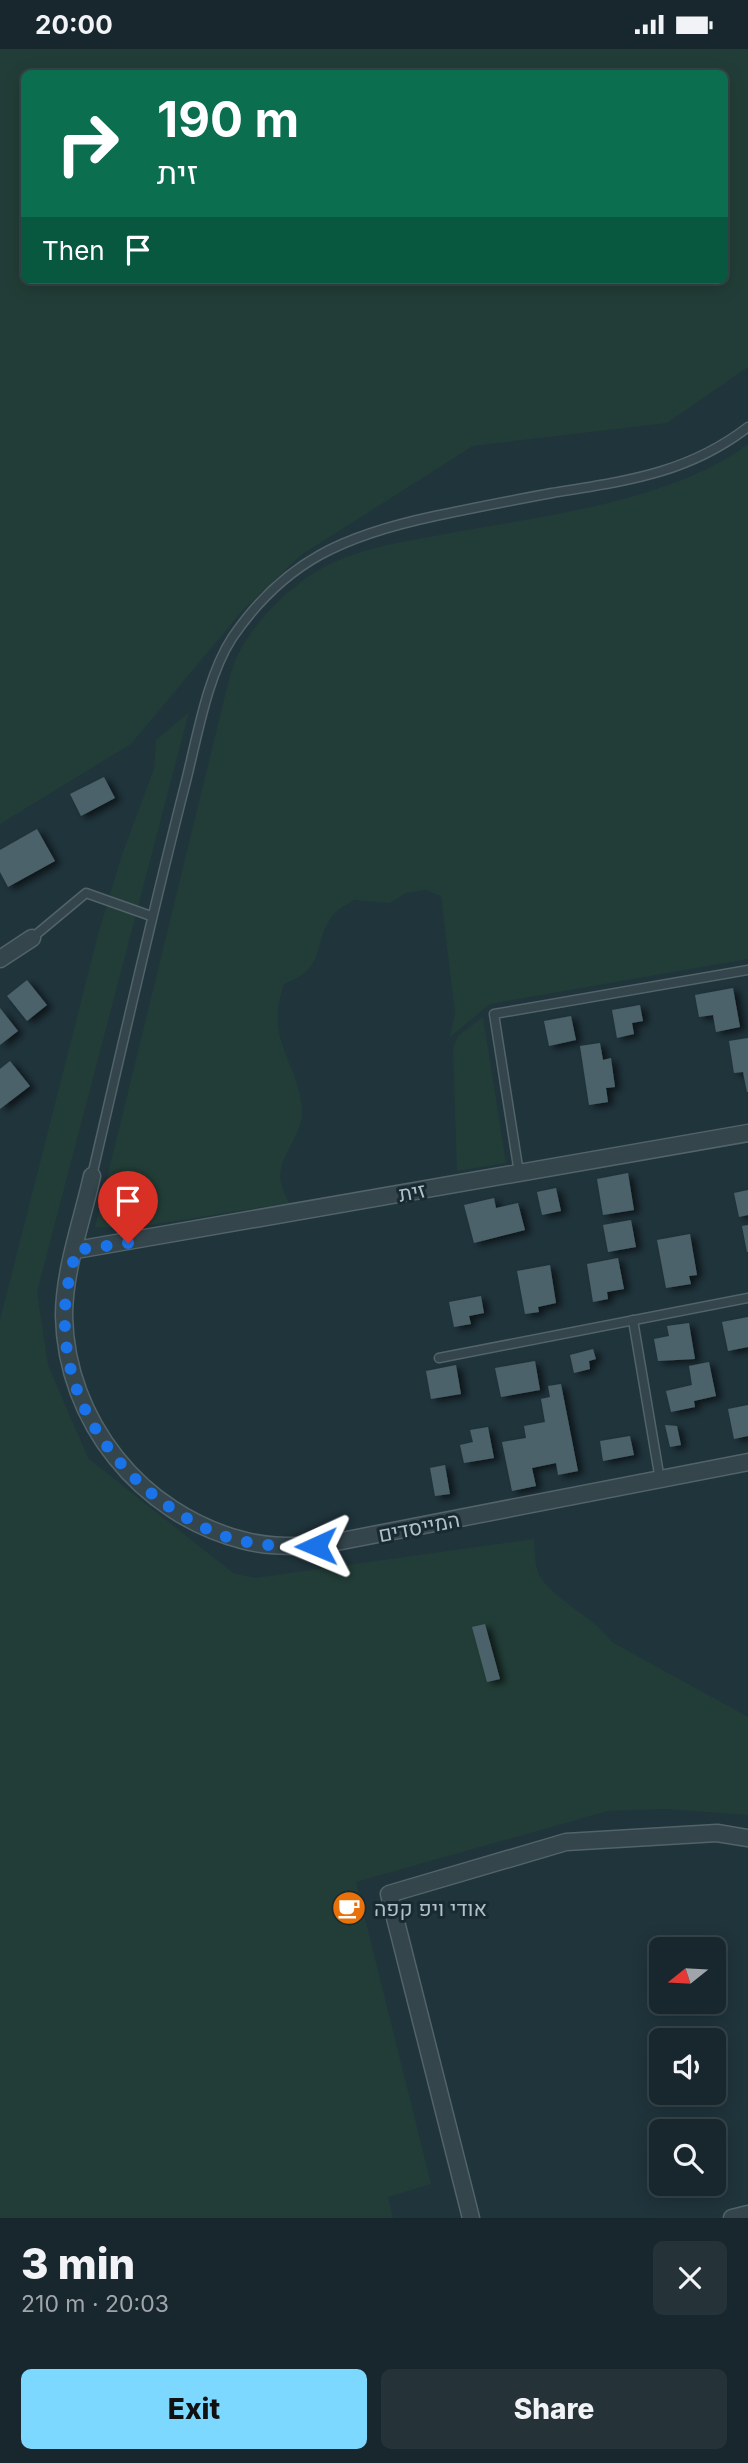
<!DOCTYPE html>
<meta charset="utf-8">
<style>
:root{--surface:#18272d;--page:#253339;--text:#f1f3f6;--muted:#9fa5aa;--line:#364449;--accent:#7dd8ff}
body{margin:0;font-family:Inter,Heebo,sans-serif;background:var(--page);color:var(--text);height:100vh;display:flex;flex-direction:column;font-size:26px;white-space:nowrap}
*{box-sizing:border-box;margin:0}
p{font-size:23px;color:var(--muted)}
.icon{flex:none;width:38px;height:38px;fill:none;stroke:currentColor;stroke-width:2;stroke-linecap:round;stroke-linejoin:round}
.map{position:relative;height:2169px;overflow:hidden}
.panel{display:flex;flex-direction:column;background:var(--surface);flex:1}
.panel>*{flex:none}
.top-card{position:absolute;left:21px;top:21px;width:707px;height:214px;border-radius:10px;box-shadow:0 4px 18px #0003,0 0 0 2px var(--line);background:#0b6e4f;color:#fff;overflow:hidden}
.needle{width:46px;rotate:252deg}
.fabs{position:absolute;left:649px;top:1888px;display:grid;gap:14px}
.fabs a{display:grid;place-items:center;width:77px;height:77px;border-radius:10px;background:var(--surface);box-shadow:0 4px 18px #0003,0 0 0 2px var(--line);font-size:35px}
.pin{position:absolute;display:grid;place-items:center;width:60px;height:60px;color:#fff;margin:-72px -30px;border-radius:50% 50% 50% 0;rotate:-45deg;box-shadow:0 0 7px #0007}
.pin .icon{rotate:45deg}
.me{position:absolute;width:77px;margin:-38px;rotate:269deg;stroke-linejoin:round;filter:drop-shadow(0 0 5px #0008)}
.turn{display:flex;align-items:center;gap:24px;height:147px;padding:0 21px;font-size:32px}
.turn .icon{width:91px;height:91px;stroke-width:2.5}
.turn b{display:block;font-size:49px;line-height:60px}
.then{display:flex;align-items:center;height:66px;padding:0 21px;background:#0003;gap:14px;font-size:26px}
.round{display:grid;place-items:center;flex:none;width:74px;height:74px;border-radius:10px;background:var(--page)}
.summary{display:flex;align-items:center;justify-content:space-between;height:119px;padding:0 21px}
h1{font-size:42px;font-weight:800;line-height:52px}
.cta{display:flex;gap:14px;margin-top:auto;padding:14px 21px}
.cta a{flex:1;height:80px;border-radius:10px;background:var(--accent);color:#111;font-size:28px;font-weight:800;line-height:80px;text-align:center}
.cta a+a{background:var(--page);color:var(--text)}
.status{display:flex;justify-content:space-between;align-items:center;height:49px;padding:0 35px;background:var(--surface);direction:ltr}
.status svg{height:19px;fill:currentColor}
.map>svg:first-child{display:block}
.green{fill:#223d37;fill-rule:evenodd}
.building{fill:#4b626a;filter:url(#shadow)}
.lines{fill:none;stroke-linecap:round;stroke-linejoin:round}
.lane-casing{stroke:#526369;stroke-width:11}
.street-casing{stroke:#526369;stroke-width:19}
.lane{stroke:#34454c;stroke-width:8}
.street{stroke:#34454c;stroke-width:16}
.route{stroke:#1a73e8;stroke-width:12;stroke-dasharray:0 21.6}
.labels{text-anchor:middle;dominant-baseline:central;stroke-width:6;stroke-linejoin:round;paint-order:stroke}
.street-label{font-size:21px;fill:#afc0c8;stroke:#192a30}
.poi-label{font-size:21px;fill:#afc0c8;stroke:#192a30;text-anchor:start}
</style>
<div class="status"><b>20:00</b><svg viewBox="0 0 49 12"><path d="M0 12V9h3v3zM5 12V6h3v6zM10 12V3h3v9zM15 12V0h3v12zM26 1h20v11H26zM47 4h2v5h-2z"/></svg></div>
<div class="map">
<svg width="748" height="2169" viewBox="0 0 748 2169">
<defs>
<filter id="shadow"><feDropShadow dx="5.5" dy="3" stdDeviation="3.5" flood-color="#0009"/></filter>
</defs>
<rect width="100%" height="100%" fill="#20343c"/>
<g class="green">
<path d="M0 0H748V318L667 374 473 397 301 506 243 561 131 695 0 775ZM724 24V231H24V24Z"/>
<path d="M748 395V910L490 955 450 988 455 964 441 847 426 841 406 844 390 854 354 851C349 855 341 858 336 863 310 890 331 918 284 935 264 994 298 1009 302 1061 304 1086 276 1109 281 1133 282 1140 286 1147 289 1154L131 1179 95 1178 224 651C228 636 231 619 238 605 257 569 295 531 332 514 365 499 399 493 435 487 531 468 669 455 748 395Z"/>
<path d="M189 663 37 1243 48 1316 88 1409 233 1524 255 1529 534 1490C535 1503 534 1521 543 1532 563 1556 593 1568 612 1593L748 1668V1766L666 1760 608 1762 356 1833 431 2135 388 2148 393 2169H0V1271L99 882 122 806 154 720 156 691Z"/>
<path d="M483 968 506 1114 457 1122 453 999 458 987Z"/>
</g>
<g class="building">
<path d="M104 728 115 749 81 767 70 745Z"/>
<path d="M37 780 55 812 8 838 0 823V801Z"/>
<path d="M27 931 47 956 27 972 7 947Z"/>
<path d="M733 939 740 978 716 983 713 966 699 968 695 946Z"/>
<path d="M640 956 643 972 632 974 634 985 617 989 612 961Z"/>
<path d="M0 959 18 982 0 996Z"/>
<path d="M571 967 576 991 549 997 544 972Z"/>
<path d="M748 989V1043H747L743 1023 734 1024 729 992Z"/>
<path d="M600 994 603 1011 611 1009 615 1038 606 1039 608 1053 589 1056 580 997Z"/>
<path d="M10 1012 30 1037 0 1060V1020Z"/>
<path d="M628 1124 634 1161 603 1166 597 1130Z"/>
<path d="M556 1139 561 1162 542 1166 537 1143Z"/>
<path d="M748 1141V1166L739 1168 734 1144Z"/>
<path d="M494 1149 496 1159 518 1154 525 1181 474 1194 464 1156Z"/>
<path d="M631 1171 636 1198 608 1203 603 1176Z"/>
<path d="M748 1176V1203H747L742 1177Z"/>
<path d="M690 1185 697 1226 689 1227 691 1235 666 1239 657 1191Z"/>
<path d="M618 1209 624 1240 607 1243 608 1250 593 1253 587 1215Z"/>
<path d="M550 1216 556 1254 538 1258 539 1263 525 1265 517 1222Z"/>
<path d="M481 1247 484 1264 469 1267 471 1275 454 1278 449 1253Z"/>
<path d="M748 1268V1298L728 1302 722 1273Z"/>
<path d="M689 1274 695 1310 658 1312 654 1290 669 1287 667 1277Z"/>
<path d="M593 1300 596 1310 589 1312 590 1320 574 1324 570 1306Z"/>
<path d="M535 1312 540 1341 501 1348 495 1319Z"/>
<path d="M709 1313 716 1347 694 1352 695 1358 671 1363 666 1342 692 1336 689 1317Z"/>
<path d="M456 1316 461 1345 431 1350 426 1322Z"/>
<path d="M561 1335 578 1422 558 1426 556 1414 532 1419 536 1437 512 1442 502 1393 526 1389 524 1377 545 1373 541 1350 550 1348 548 1337Z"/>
<path d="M748 1356V1387L734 1390 728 1360Z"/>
<path d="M665 1376 677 1377 681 1396 670 1398Z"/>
<path d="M488 1378 494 1409 464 1414 460 1396 473 1393 470 1381Z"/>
<path d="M630 1387 634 1406 603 1412 600 1392Z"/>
<path d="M445 1416 450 1445 435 1447 430 1419Z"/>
<path d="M485 1575 500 1630 487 1633 472 1578Z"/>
</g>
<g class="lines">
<g class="lane-casing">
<g id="lane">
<path d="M32 889 86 844 151 867"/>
<path d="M519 1124 494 965 748 921"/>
<path d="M92 1127C122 998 151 869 184 740 196 695 206 629 232 589 285 511 346 486 435 467 474 459 513 451 552 444 625 432 687 425 748 378"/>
<path d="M633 1271 660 1431"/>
<path d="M439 1309 748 1249"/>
</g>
</g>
<g class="street-casing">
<g id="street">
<path d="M0 910 32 889"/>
<path d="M92 1127C82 1172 64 1221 64 1267 66 1372 141 1465 242 1491 267 1498 291 1497 316 1497L748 1413"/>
<path d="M76 1201 748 1084"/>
<path d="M471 2169 389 1845 566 1793 717 1784 748 1789"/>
<path d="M732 2169 748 2165"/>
</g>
</g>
<use href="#lane" class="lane"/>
<use href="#street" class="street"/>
</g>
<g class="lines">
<path class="route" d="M128 1194 76 1201C71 1222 65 1243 65 1264 61 1360 127 1443 211 1482 244 1497 281 1498 316 1497"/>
</g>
<defs>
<g id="cafe-disc" transform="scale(1.75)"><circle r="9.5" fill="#e8710a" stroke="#192a30"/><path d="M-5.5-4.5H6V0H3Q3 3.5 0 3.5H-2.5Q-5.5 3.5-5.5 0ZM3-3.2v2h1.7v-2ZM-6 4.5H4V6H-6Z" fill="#fff"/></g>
</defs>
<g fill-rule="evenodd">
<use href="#cafe-disc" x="349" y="1859"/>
</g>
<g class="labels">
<g class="street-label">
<text transform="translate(412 1143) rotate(-10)">זית</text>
<text transform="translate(419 1478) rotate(-11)">המייסדים</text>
</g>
<g class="poi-label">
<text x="374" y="1859">אודי ויפ קפה</text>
</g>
</g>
</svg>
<div class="fabs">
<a><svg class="needle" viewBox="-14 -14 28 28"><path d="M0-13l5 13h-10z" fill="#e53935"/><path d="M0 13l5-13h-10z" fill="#9fa5aa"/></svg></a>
<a><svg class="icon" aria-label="sound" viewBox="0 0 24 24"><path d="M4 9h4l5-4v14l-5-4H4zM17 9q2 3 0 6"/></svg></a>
<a><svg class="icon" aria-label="search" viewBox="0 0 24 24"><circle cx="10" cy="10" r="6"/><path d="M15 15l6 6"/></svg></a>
</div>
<div class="pin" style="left:128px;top:1194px;background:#d93025"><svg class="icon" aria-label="arrive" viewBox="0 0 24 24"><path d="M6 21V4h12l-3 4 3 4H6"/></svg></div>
<svg class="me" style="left:316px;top:1497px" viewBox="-20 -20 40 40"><path d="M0-17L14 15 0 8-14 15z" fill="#1a73e8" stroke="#fff" stroke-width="4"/></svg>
<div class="top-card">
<div class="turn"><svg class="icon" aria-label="right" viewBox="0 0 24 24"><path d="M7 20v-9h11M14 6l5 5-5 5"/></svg><div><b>190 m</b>זית</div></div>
<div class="then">Then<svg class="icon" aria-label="arrive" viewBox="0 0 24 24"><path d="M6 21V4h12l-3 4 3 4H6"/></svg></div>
</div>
</div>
<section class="panel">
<div class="summary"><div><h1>3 min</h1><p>210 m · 20:03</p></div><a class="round"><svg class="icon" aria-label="close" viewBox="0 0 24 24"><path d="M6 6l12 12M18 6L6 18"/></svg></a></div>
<div class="cta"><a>Exit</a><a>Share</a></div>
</section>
